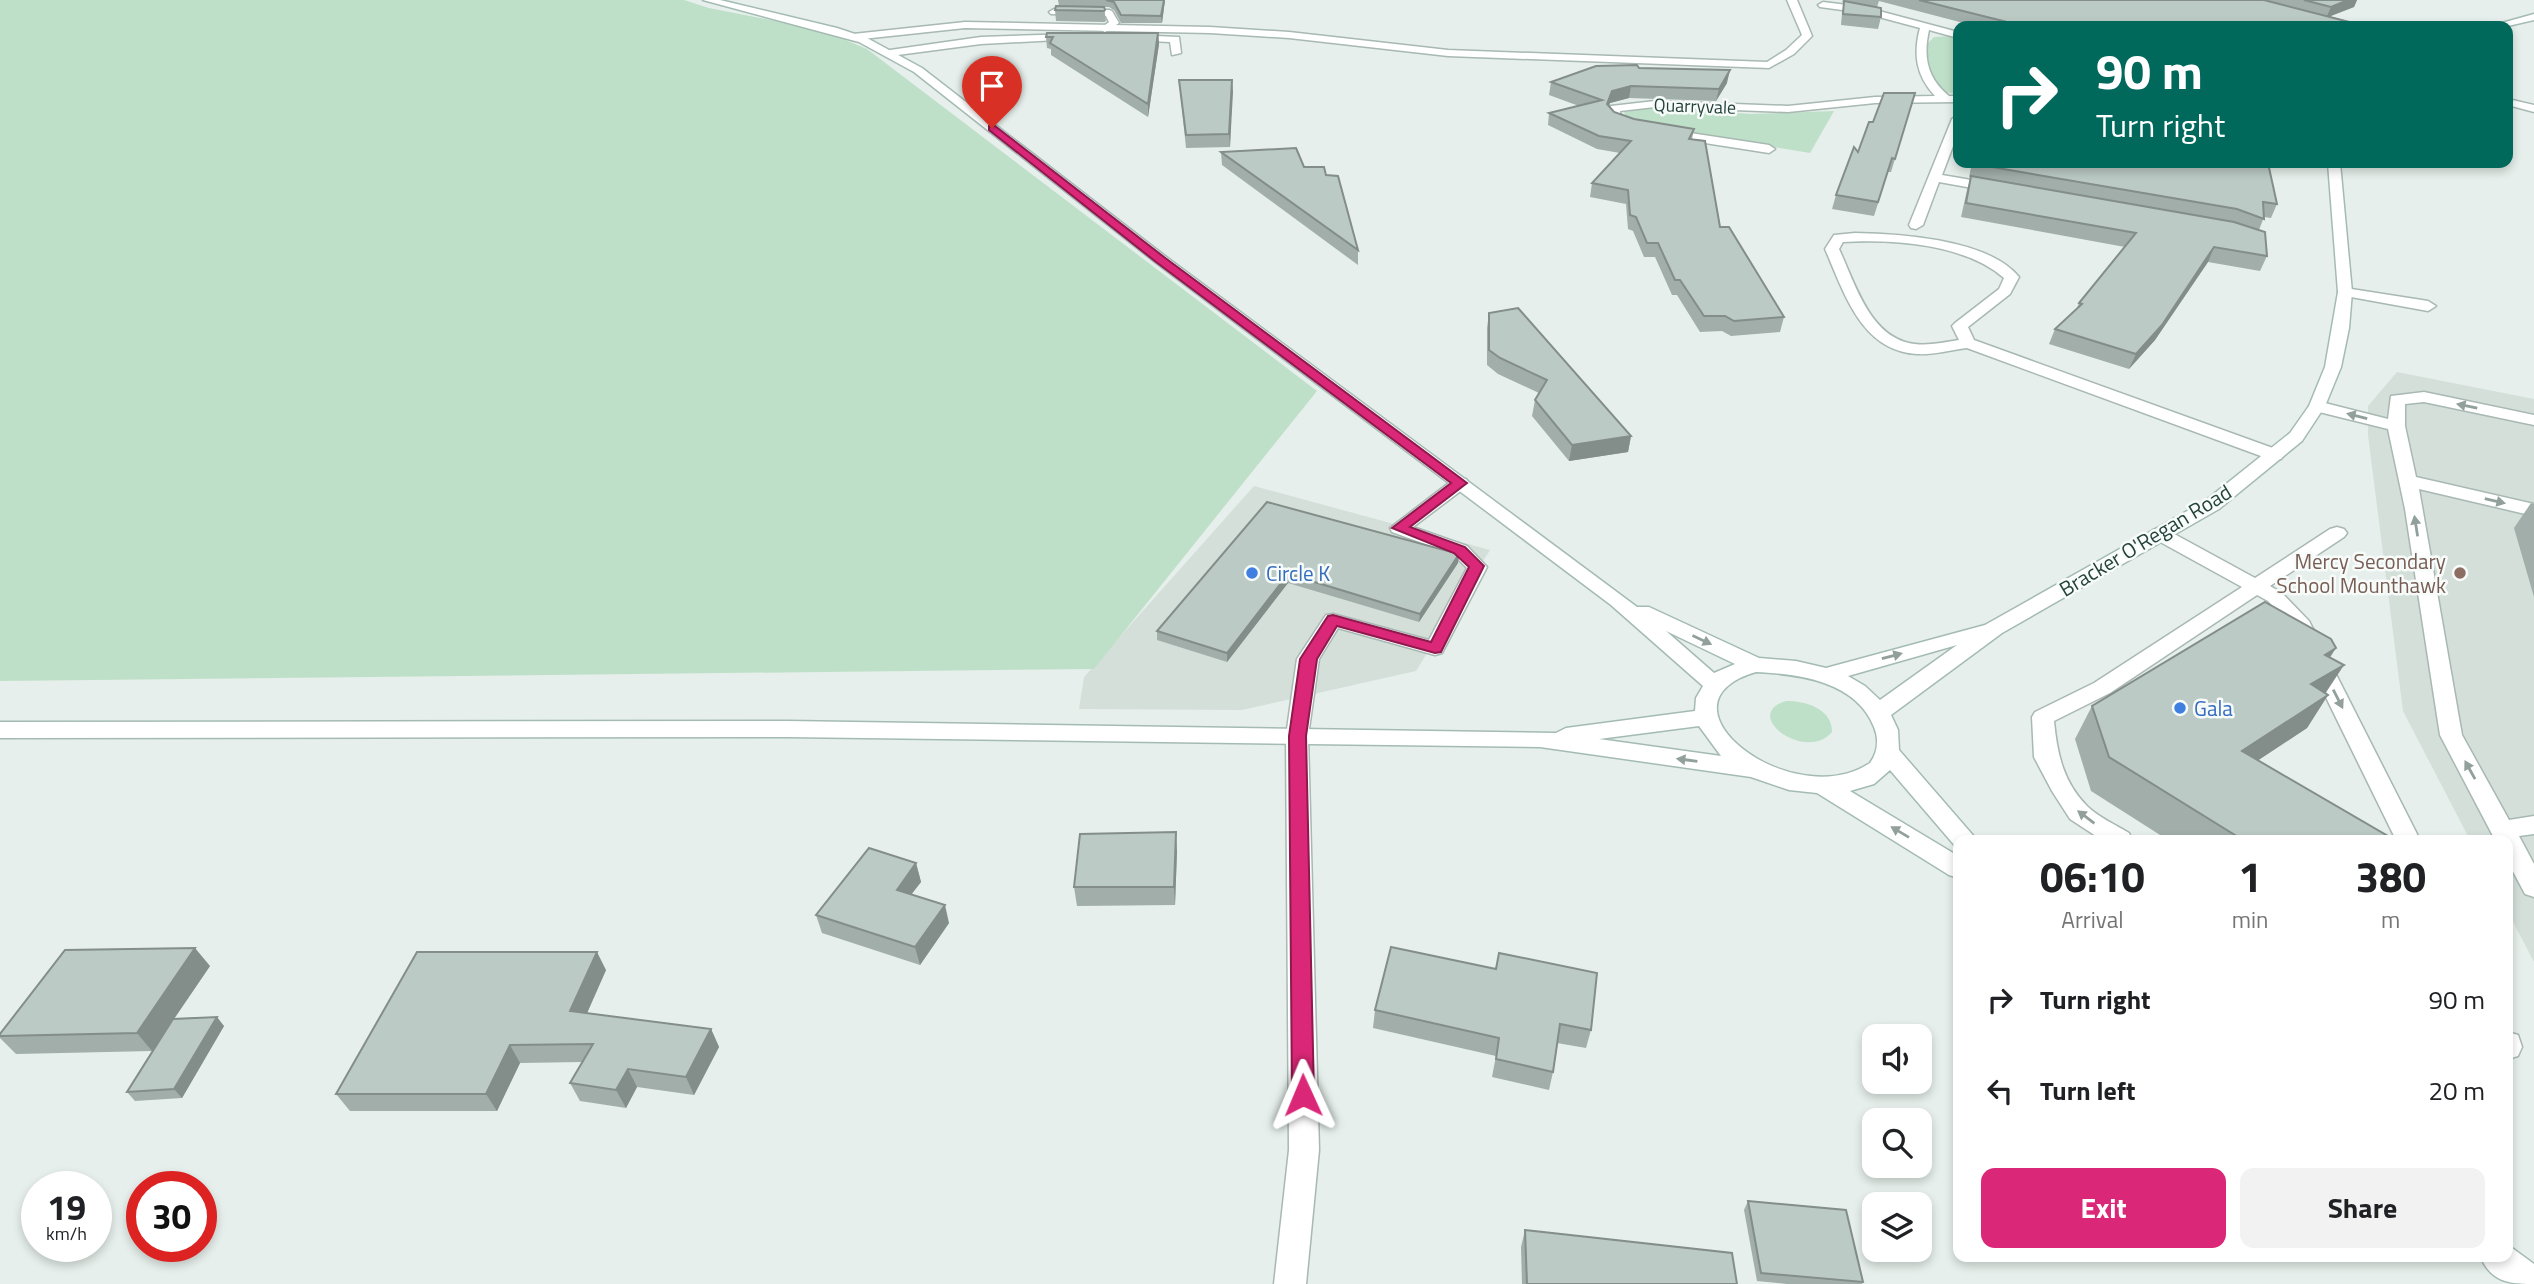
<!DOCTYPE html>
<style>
:root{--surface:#fff;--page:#f2f2f2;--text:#202124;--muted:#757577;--accent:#db2777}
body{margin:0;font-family:"Titillium Web",sans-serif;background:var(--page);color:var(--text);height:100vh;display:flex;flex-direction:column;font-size:26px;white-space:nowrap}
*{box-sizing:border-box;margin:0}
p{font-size:23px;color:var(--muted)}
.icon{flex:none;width:38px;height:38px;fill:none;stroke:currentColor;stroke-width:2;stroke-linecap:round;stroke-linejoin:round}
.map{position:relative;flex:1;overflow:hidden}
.side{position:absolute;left:1953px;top:835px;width:560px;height:427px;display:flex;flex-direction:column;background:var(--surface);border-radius:14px;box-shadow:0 4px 10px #0003}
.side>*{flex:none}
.banner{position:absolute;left:1953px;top:21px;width:560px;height:147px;border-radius:14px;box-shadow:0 4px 10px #0003;background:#00695c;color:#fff;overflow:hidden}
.tools{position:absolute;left:1862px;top:1024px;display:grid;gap:14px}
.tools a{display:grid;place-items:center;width:70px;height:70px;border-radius:14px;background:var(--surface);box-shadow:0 4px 10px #0003;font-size:35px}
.speed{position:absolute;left:21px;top:1171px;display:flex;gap:14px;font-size:35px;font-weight:700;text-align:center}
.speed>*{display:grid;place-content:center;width:91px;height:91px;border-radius:50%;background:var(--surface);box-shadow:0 4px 10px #0003;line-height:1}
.speed small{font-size:18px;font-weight:400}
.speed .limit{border:10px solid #d22;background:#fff;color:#111}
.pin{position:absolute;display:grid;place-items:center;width:60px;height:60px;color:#fff;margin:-72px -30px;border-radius:50% 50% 50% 0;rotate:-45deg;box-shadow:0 0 7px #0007}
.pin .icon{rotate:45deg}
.me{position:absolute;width:77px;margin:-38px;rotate:359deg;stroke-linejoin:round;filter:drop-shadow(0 0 5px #0008)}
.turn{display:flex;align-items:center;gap:24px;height:147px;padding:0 28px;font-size:32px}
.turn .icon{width:91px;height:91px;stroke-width:2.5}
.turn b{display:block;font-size:49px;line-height:60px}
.eta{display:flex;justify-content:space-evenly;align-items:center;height:119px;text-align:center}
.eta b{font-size:42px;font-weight:700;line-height:49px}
.primary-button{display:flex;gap:14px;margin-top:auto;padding:14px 28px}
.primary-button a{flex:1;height:80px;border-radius:14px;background:var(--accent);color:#fff;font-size:28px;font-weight:700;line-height:80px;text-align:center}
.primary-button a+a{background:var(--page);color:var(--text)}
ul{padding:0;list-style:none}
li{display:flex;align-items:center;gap:21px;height:91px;padding:0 28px}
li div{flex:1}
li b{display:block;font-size:26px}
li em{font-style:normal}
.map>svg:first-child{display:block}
.built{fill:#d4dfda}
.green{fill:#bfe0c8}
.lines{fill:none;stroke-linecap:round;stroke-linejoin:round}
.service-casing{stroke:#a8b8b2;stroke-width:3}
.minor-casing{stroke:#a8b8b2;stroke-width:3}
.secondary-casing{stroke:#a4bbb3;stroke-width:3}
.service{fill:#fff;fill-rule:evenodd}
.minor{fill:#fff;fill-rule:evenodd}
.secondary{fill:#fff;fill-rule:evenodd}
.wall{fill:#a1aea9}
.shaded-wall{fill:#838d89}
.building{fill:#bbcac4;stroke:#838d89;stroke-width:2}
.oneway{fill:#92a09c}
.route{fill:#db2777;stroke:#8e194d;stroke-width:2}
.shop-dot{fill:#3f7fe0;stroke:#f7fbf9;stroke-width:2.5}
.education-dot{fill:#8d6e63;stroke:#f7fbf9;stroke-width:2.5}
.labels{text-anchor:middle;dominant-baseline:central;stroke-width:5;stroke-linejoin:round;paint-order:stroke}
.far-street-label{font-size:18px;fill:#24423a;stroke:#f7fbf9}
.street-label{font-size:21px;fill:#24423a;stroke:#f7fbf9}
.education-label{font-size:21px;fill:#785e54;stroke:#f7fbf9;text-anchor:end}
.shop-label{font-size:21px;fill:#366cbe;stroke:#f7fbf9;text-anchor:start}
</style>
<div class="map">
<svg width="2534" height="1284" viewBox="0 0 2534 1284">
<rect width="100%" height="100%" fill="#e6efeb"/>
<g class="built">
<path d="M2397 372 2534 399V962L2508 912V840H2470L2403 711 2368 435V406Z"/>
<path d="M1254 486 1490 550 1416 671 1242 710 1079 709 1084 677Z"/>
</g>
<g class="green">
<path d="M0 0H684L709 8 822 30 867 49 1317 391 1094 669 0 681Z"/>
<path d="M1950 36 1958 37V94L1939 91 1927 71V44L1934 37Z"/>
<path d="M1657 107 1751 114 1834 111 1810 153 1646 126 1626 117 1624 112Z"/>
<path d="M1786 701C1805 701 1832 708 1832 732 1806 763 1740 715 1786 701Z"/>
</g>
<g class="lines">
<g class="service-casing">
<g id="service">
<path d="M1054 9 1109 10 1112 11 1119 23 1105 32 1100 29 1109 22 1106 16 1051 14 1049 12Z"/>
<path d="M1072 34 1076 35V39L981 44 890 56 885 53 890 50 981 37Z"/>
<path d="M1132 35 1179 37 1181 53 1172 55 1170 42 1128 40 1127 38Z"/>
<path d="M2345 288 2428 301 2436 306 2428 311 2340 295 2338 292 2340 289Z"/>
<path d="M2424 392 2534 415V425L2424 402 2405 404V426L2416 477 2534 504V516L2419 489 2462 735 2509 820 2534 816V834L2519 836 2534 864V897L2525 894 2508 862V840H2496L2493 836 2440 735 2405 509 2388 429 2311 410 2309 406 2317 401 2388 419 2391 396Z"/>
<path d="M1460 478 1466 479 1469 483 1466 487 1413 527 1467 546 1487 567 1442 653 1435 655 1338 628 1319 659 1308 736 1305 742 1297 744 1289 742 1286 736 1297 659 1326 615 1333 614 1429 640 1467 568 1453 554 1392 532 1390 528 1454 479Z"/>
<path d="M2337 527 2344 529 2347 533 2344 537 2270 586 2282 593 2309 621 2420 840H2396L2290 624 2268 601 2257 595 2110 693 2054 721C2057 753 2063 782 2087 806 2098 817 2116 825 2129 833L2132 840H2102L2070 819 2052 791 2034 757 2032 717 2035 712 2094 683 2242 587 2153 538 2150 534 2153 530H2167L2255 578 2330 529Z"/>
<path d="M2508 1032 2518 1035 2522 1047 2518 1056 2508 1059Z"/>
</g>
</g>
<g class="minor-casing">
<g id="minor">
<path d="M1787 0H1797L1812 36 1794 54 1769 68 1448 56 1289 38 1210 33 965 28 853 40 848 37 853 34 965 22 1210 27 1289 32 1448 50 1767 62 1786 50 1802 35Z"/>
<path d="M1823 2 1864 7 1958 32V38L1929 30C1923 57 1927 78 1949 96H1958V102L1875 103 1788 112 1655 107 1620 111 1621 118 1639 126 1633 130 1613 122 1607 115 1611 106 1655 101 1788 106 1875 97 1935 96C1916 76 1913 54 1920 28L1864 13 1820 7 1818 5Z"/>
<path d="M2508 99 2534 105V112L2508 105Z"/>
<path d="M1958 115V133L1942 175 1995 184 2001 188 1995 192 1939 182 1923 225 1916 229 1911 228 1909 225 1952 119Z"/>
<path d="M1664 129 1769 145 1775 149 1769 153 1660 136V130Z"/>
<path d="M1855 233C1901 234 1988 239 2019 277L2010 294 1968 327 1974 340 2281 451 2284 455 2281 459H2269L1967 348C1950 350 1934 355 1917 354 1861 351 1844 292 1825 249L1834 235ZM1843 242C1894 239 1965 244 2004 278L1999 289 1955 323 1952 326 1959 340C1944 342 1929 346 1915 344 1870 339 1855 283 1839 249Z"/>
<path d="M1297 728 1305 730 1308 736 1319 1150 1306 1284H1274L1289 1150 1286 736 1289 730Z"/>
</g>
</g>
<g class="secondary-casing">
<g id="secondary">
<path d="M703 0H720L837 28 867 38 922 68 1165 256 1637 607H1649L1759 658 1796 661 1826 668 1985 625 2205 501 2290 433 2309 406 2325 367 2338 292 2328 163H2340L2352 292 2349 328 2341 367 2325 406 2302 441 2219 509 2002 633 1891 715 1898 730 1899 750 1977 840H1958L1956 847 1890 770 1874 784 1850 791 1958 856V878L1949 875 1817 793 1789 790 1751 777 1540 747 787 737 0 738V722L787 721 1556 733 1566 728 1695 711 1696 698 1703 686 1611 605 1155 262 914 72 859 42ZM1666 631 1735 664 1714 673ZM1957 645 1880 700 1865 686 1848 676ZM1756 672C1798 674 1856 681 1874 727 1879 739 1878 752 1870 763 1792 815 1647 704 1756 672ZM1699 726 1721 756 1599 739Z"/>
<path d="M2534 14V20L2508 26H2491Z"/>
<path d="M2508 1245 2534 1264V1284C2509 1284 2491 1282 2480 1256H2508Z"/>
</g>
</g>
<use href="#service" class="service"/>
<use href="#minor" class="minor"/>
<use href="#secondary" class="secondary"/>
</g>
<g class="wall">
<path d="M1058 0H1165L1162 23H1121L1114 10 1109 7H1104L1106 21 1104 22 1056 21 1055 10 1059 6Z"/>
<path d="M1843 0H2357L2354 7 2329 16 2365 26H1975L1879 1 1877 7 1881 17 1878 29 1841 25 1842 13 1844 2H1842Z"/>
<path d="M1158 33 1159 44 1148 117 1051 55V49L1047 48 1046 37Z"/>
<path d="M1639 68 1727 83 1716 101 1629 98 1610 103 1609 106 1614 112 1634 119 1694 129 1692 139 1720 227 1784 317 1780 332 1731 336 1722 331 1700 332 1677 295H1672L1655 257H1644L1633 231 1628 229 1626 204 1590 197 1592 183 1620 153 1597 149 1548 125 1549 113 1579 106 1549 95 1551 82Z"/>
<path d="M1179 80H1232L1230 147 1186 148Z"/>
<path d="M1915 93 1891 172H1888L1874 216 1832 209 1836 195 1873 122Z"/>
<path d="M1221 152 1304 167 1326 175 1358 250V265L1222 165Z"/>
<path d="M1972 163H2268L2277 204 2271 218 2264 217 2259 230 2267 256 2260 271 2208 262 2155 340 2129 369 2049 344 2055 329 2077 308 2079 303 2125 247 1961 217 1967 190 1971 177H1969Z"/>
<path d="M1489 313 1631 436 1628 452 1569 461 1532 416 1535 400 1539 393 1498 374 1487 365V328Z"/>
<path d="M1267 502 1459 554 1458 563 1419 622 1288 583 1227 662 1157 640V631Z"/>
<path d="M2531 503 2534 504V597L2514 528Z"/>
<path d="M2330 657 2326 693 2328 695 2307 728 2258 760 2393 840H2168L2091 791 2075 739 2092 706Z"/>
<path d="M1177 851 1175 905 1077 906 1074 887Z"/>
<path d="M916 863 921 882 911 894 949 923 920 965 822 933 816 915Z"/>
<path d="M1391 947 1591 1030 1586 1048 1557 1043 1553 1072 1549 1090 1492 1077 1496 1056 1373 1028 1375 1010Z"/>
<path d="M210 966 174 1019 224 1026 182 1098 135 1101 127 1092 152 1051 16 1054 0 1038V1034Z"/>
<path d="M606 970 587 1013 711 1029 719 1047 694 1095 637 1087 626 1108 580 1101 570 1083 582 1062 520 1063 497 1111H350L336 1094Z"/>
<path d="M1748 1201 1863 1282 1862 1284H1787L1757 1281 1744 1210Z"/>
<path d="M1525 1230 1737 1284H1522L1521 1247Z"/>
</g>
<g class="shaded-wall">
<path d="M1164 0H1165L1162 23 1161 16Z"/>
<path d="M2348 0H2357L2354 7 2326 18 2331 7Z"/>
<path d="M1158 33 1159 44 1148 117V104Z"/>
<path d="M1730 70 1727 83 1716 101 1719 89Z"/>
<path d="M1232 80 1233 92 1230 147 1229 134Z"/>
<path d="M1631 86 1629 98 1610 103 1605 117 1607 104 1612 91Z"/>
<path d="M2214 247 2208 262 2155 340 2129 369 2136 354Z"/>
<path d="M1631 436 1628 452 1569 461 1572 445Z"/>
<path d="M1459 554 1458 563 1419 622 1420 614Z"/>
<path d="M1288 574V583L1227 662V653Z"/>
<path d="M2336 648 2315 681 2325 655Z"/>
<path d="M2344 665 2323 697 2311 684Z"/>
<path d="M2328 695 2307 728 2221 785 2242 751Z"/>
<path d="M1176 832 1177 851 1175 905 1174 887Z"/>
<path d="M916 863 921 882 901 908 897 890Z"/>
<path d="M945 905 949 923 920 965 915 947Z"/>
<path d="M195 948 210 966 152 1051 137 1033Z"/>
<path d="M597 952 606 970 580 1029 570 1011Z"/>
<path d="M217 1017 224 1026 182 1098 174 1089Z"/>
<path d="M711 1029 719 1047 694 1095 686 1077Z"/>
<path d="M510 1045 520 1063 497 1111 486 1094Z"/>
<path d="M628 1069 637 1087 626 1108 616 1090Z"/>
</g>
<g class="building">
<path d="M1106 0H1164L1161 16 1121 15 1114 2Z"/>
<path d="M1919 0H2264L2365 26H2023Z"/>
<path d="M2304 0H2348L2331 7Z"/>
<path d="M1844 1 1881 8V17L1843 14Z"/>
<path d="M1056 6 1104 7 1105 10 1104 11 1055 10Z"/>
<path d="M1047 33H1158L1148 104 1050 43 1053 37H1046Z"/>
<path d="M1637 65 1639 68 1730 70 1719 89 1631 86 1612 91 1607 104 1614 112 1634 119 1694 129 1689 139 1705 141 1720 227H1729L1784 317 1734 321 1725 316H1704L1680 280H1675L1658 243H1647L1636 217 1630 215 1628 190 1592 183 1631 141 1599 136 1549 113 1602 100 1551 82 1596 66Z"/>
<path d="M1179 80H1232L1229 134 1186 135Z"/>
<path d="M1884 93H1915L1895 159 1892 158 1878 202 1836 195 1854 147 1858 152 1869 122H1873Z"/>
<path d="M1296 148 1304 167H1324L1326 175 1338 176 1358 250 1221 152Z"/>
<path d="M1974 163H2268L2277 204 2263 202 2264 219 2237 209 1974 164Z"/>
<path d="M1971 176 2234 222 2265 232 2267 256 2214 247 2162 325 2136 354 2055 329 2082 304 2079 303 2136 233 1966 203Z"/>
<path d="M1518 308 1631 436 1572 445 1535 400 1547 380 1500 358 1489 350V313Z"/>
<path d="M1267 502 1459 554 1420 614 1288 574 1227 653 1157 631Z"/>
<path d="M2265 602 2331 639 2336 648 2325 655 2344 665 2311 684 2328 695 2242 751 2393 839 2392 840H2243L2109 757 2092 706Z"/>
<path d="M1176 832 1174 887H1074L1080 834Z"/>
<path d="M869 848 916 863 897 890 945 905 915 947 816 915Z"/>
<path d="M1391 947 1496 969 1499 953 1597 973 1591 1030 1560 1024 1553 1072 1496 1059 1499 1038 1375 1010Z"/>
<path d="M195 948 137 1033 0 1036V1034L65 950Z"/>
<path d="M417 952H597L570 1011 711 1029 686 1077 628 1069 616 1090 570 1083 593 1044 510 1045 486 1094H336Z"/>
<path d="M217 1017 174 1089 127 1092 173 1019Z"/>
<path d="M1748 1201 1846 1210 1863 1282 1761 1273Z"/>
<path d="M1525 1230 1732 1253 1737 1284H1527Z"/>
</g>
<defs><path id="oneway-solid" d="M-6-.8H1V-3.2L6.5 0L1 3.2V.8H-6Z" transform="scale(1.75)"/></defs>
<g class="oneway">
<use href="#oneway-solid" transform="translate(2467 406) rotate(-168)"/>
<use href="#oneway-solid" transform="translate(2357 416) rotate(-166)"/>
<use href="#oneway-solid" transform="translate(2495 501) rotate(13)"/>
<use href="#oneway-solid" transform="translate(2416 526) rotate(-99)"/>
<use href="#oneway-solid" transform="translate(1702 640) rotate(25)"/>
<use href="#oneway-solid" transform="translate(1892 656) rotate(-15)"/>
<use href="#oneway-solid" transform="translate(2338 699) rotate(63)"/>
<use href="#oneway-solid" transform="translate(1687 760) rotate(-172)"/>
<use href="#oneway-solid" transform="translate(2470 770) rotate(-119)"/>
<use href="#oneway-solid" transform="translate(2086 817) rotate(-143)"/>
<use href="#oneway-solid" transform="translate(1900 832) rotate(-149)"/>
</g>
<path class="route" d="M989 126H995L1164 257 1467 483 1410 527 1465 547 1484 566 1441 652 1435 653 1337 626 1317 659 1306 736 1314 1095 1311 1102 1303 1105 1295 1102 1292 1095 1289 736 1300 659 1328 616 1333 615 1431 642 1469 567 1454 553 1392 528 1451 483 1156 262 989 130Z"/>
<g class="shop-dot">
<circle cx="1252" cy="573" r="7"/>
<circle cx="2180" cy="708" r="7"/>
</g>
<circle class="education-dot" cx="2460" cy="573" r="7"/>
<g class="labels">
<g class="far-street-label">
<text transform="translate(1695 106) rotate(2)">Quarryvale</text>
</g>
<g class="street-label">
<text transform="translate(2145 540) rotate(-31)">Bracker O'Regan Road</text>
</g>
<g class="education-label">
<text x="2446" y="561">Mercy Secondary<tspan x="2446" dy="24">School Mounthawk</tspan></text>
</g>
<g class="shop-label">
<text x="1266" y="573">Circle K</text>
<text x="2194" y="708">Gala</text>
</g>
</g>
</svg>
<div class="tools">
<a><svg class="icon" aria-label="sound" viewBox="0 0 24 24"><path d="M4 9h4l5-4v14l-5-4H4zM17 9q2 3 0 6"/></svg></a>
<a><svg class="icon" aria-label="search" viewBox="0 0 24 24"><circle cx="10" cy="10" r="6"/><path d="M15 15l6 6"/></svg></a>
<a><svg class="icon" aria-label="layers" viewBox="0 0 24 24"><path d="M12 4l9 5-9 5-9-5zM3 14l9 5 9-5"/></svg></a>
</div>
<div class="speed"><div>19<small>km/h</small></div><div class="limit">30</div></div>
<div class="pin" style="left:992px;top:128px;background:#d93025"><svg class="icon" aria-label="arrive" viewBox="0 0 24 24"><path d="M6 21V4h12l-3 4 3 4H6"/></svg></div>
<svg class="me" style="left:1303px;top:1095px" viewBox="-20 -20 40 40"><path d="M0-17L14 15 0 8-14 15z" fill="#db2777" stroke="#fff" stroke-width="4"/></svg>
<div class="banner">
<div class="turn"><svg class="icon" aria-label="right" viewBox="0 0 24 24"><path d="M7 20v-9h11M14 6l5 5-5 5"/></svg><div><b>90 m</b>Turn right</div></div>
</div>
<section class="side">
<div class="eta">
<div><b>06:10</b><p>Arrival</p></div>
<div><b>1</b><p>min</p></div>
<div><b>380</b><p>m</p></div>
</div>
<ul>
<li><svg class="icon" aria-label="right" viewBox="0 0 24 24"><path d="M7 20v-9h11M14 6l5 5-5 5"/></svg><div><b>Turn right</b></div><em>90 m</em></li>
<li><svg class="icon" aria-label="left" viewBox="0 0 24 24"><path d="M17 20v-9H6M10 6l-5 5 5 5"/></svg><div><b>Turn left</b></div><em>20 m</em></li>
</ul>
<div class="primary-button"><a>Exit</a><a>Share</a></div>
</section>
</div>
